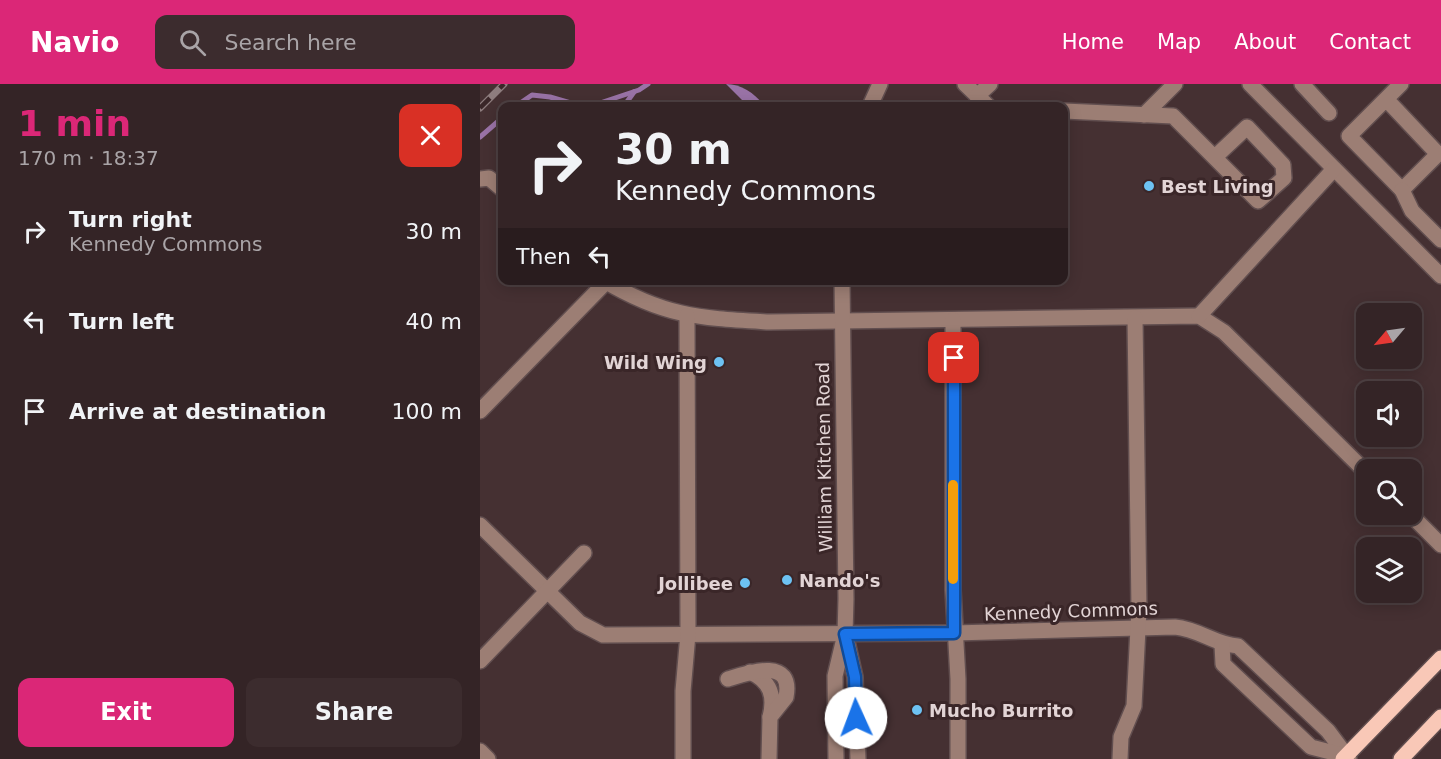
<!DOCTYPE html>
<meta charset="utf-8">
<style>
:root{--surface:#342426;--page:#3c2c2e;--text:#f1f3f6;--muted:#a9a4a7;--line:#4e4143;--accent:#db2777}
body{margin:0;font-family:"DejaVu Sans",sans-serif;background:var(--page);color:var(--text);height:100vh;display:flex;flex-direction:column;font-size:22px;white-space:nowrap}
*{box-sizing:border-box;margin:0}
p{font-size:20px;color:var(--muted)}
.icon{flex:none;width:33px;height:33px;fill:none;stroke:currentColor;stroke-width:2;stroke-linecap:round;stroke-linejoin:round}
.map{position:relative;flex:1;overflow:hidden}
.drawer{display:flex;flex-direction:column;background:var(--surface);width:480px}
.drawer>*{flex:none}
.top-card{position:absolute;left:18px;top:18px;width:570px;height:183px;border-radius:12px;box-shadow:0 3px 15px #0003,0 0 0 2px var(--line);background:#342426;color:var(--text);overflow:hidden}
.needle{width:39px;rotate:241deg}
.buttons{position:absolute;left:876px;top:219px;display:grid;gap:12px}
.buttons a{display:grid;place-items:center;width:66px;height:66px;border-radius:12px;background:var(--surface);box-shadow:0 3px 15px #0003,0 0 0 2px var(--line);font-size:30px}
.pin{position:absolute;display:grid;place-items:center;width:51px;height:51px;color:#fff;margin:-26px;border-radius:12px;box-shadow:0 3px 9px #0006}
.me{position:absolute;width:66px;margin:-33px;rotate:358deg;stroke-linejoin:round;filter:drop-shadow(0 0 4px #0008)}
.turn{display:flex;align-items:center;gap:21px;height:126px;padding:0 18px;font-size:27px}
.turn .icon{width:78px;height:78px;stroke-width:2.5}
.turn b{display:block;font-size:42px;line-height:51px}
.then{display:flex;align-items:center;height:57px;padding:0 18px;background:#0003;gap:12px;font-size:22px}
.round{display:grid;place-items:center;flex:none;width:63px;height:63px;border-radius:12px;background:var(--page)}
.overview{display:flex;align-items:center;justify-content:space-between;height:102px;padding:0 18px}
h1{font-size:36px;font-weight:700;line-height:45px;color:var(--accent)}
.cta{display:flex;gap:12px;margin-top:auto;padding:12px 18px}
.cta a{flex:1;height:69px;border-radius:12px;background:var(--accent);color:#fff;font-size:24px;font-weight:700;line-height:69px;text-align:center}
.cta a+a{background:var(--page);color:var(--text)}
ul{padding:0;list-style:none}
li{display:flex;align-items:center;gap:18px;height:90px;padding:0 18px}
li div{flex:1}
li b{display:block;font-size:22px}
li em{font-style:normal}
header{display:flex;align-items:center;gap:36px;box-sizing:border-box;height:84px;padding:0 30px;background:var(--accent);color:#fff}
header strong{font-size:28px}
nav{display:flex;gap:33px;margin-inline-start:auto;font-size:21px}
.search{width:420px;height:54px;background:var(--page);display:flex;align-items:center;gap:15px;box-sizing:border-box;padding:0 21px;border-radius:12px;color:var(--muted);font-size:22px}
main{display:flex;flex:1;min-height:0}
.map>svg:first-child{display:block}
.water{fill:#9a73a7}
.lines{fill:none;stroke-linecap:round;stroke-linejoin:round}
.stream{stroke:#9a73a7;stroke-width:5}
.minor-casing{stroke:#614e4f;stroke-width:18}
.major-casing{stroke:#614e4f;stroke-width:18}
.minor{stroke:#9c7e74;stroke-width:15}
.major{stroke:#f9c8b7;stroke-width:15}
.rail-casing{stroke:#8e7d7e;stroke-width:7}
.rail{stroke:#3a2628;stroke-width:4.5;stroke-dasharray:14;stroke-linecap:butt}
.route-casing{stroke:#114b97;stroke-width:15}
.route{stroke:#1a73e8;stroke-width:10}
.slow{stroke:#f59e0b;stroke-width:10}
.poi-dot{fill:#6dc2f3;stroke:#3a2628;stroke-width:2}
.labels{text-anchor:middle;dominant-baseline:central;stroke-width:6;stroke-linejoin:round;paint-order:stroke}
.poi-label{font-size:18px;font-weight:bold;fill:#e2d4d5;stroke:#3a2628;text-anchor:start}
.street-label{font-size:18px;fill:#e2d4d5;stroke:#3a2628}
</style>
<header>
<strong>Navio</strong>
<div class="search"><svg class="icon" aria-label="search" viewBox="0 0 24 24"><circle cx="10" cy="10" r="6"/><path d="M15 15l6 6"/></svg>Search here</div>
<nav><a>Home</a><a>Map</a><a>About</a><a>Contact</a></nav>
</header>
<main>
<section class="drawer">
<div class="overview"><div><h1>1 min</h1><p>170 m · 18:37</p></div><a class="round" style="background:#d93025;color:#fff"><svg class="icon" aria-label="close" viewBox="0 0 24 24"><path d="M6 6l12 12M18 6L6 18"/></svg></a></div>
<ul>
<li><svg class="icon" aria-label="right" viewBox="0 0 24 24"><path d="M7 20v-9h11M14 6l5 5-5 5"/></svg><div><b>Turn right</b><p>Kennedy Commons</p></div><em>30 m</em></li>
<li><svg class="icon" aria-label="left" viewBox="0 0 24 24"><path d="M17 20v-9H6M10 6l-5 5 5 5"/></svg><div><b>Turn left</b></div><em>40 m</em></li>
<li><svg class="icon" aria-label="arrive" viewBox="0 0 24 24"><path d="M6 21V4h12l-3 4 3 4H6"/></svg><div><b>Arrive at destination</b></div><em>100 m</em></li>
</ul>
<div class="cta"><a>Exit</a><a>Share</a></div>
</section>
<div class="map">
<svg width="961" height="675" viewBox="0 0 961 675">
<rect width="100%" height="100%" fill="#453032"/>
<path class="water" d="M246 0C261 0 274 9 284 21L268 22Z"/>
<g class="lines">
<g class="stream">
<path d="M36 22 52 11 70 13 101 22"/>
<path d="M111 22 159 6 168 0"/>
<path d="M144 22 154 8"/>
<path d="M0 53 22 34"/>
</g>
<g class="minor-casing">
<g id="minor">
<path d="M485 0 508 22"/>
<path d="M770 0 961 192"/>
<path d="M822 0 849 29"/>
<path d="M497 12 510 0"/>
<path d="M906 15 958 70 922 106 869 52 921 0"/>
<path d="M390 22 400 0"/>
<path d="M584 27 693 32 778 117 804 94 803 81 767 43 735 73"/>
<path d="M664 31 695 0"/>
<path d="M0 95 9 94 22 105"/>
<path d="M922 106 932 127 961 156"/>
<path d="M123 196C185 233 219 234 289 238L719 232 744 248 886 388"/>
<path d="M719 232 854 85"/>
<path d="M473 236V506L478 595V675"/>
<path d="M0 327 126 198"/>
<path d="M930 430 961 461"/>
<path d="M0 441 100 539 123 551 474 549 695 543C719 545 736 561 758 562L848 647 869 675"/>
<path d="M366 553 375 593 378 675"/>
<path d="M742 561 743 580 831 663 866 672"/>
<path d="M0 577 104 469"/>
<path d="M270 588C291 597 295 613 290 633"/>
<path d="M248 595C267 589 314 572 306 613L290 633 289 675"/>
<path d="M0 667 8 675"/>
<path d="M203 675V607L208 550 207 232"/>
<path d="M356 675 355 592 365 550 366 515 362 196"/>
<path d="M640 675 641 653 654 622 659 525 655 234"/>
</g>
</g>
<g class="major-casing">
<g id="major">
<path d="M863 675 961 574"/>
<path d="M921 675 961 633"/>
</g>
</g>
<use href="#minor" class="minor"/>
<use href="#major" class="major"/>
<g class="rail-casing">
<path id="rail" d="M0 24 24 0"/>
</g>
<use href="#rail" class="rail"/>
</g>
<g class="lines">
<g class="route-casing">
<path id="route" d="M376 634 375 593 365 550 474 549V274"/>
</g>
<use href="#route" class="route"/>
<path class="slow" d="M473 495V401"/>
</g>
<g class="poi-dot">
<circle cx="669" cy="102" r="6"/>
<circle cx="239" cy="278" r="6"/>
<circle cx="307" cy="496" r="6"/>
<circle cx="265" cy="499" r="6"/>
<circle cx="437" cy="626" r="6"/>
</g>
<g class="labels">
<g class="poi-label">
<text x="681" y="102">Best Living</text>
<text x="227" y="278" text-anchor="end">Wild Wing</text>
<text x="319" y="496">Nando's</text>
<text x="253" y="499" text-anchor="end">Jollibee</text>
<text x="449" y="626">Mucho Burrito</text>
</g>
<g class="street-label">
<text transform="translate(344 373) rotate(-91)">William Kitchen Road</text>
<text transform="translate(591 527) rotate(-2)">Kennedy Commons</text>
</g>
</g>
</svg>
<div class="buttons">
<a><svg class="needle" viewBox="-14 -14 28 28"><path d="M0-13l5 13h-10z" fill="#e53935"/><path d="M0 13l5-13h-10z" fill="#a9a4a7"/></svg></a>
<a><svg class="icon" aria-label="sound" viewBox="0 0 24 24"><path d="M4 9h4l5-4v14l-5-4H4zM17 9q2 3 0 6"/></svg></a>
<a><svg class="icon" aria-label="search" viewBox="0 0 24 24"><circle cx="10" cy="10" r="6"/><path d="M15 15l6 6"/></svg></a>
<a><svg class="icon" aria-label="layers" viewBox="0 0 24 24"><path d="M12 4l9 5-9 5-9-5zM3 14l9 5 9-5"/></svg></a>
</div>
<div class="pin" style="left:474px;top:274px;background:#d93025"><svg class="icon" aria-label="arrive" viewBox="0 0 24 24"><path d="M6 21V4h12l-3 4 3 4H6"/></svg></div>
<svg class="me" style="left:376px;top:634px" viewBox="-20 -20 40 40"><circle r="19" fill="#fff"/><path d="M0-13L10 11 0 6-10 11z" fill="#1a73e8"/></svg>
<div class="top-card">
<div class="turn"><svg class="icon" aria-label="right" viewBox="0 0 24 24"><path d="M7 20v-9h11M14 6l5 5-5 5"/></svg><div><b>30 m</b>Kennedy Commons</div></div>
<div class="then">Then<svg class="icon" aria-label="left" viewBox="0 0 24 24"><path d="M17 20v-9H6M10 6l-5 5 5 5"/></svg></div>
</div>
</div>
</main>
